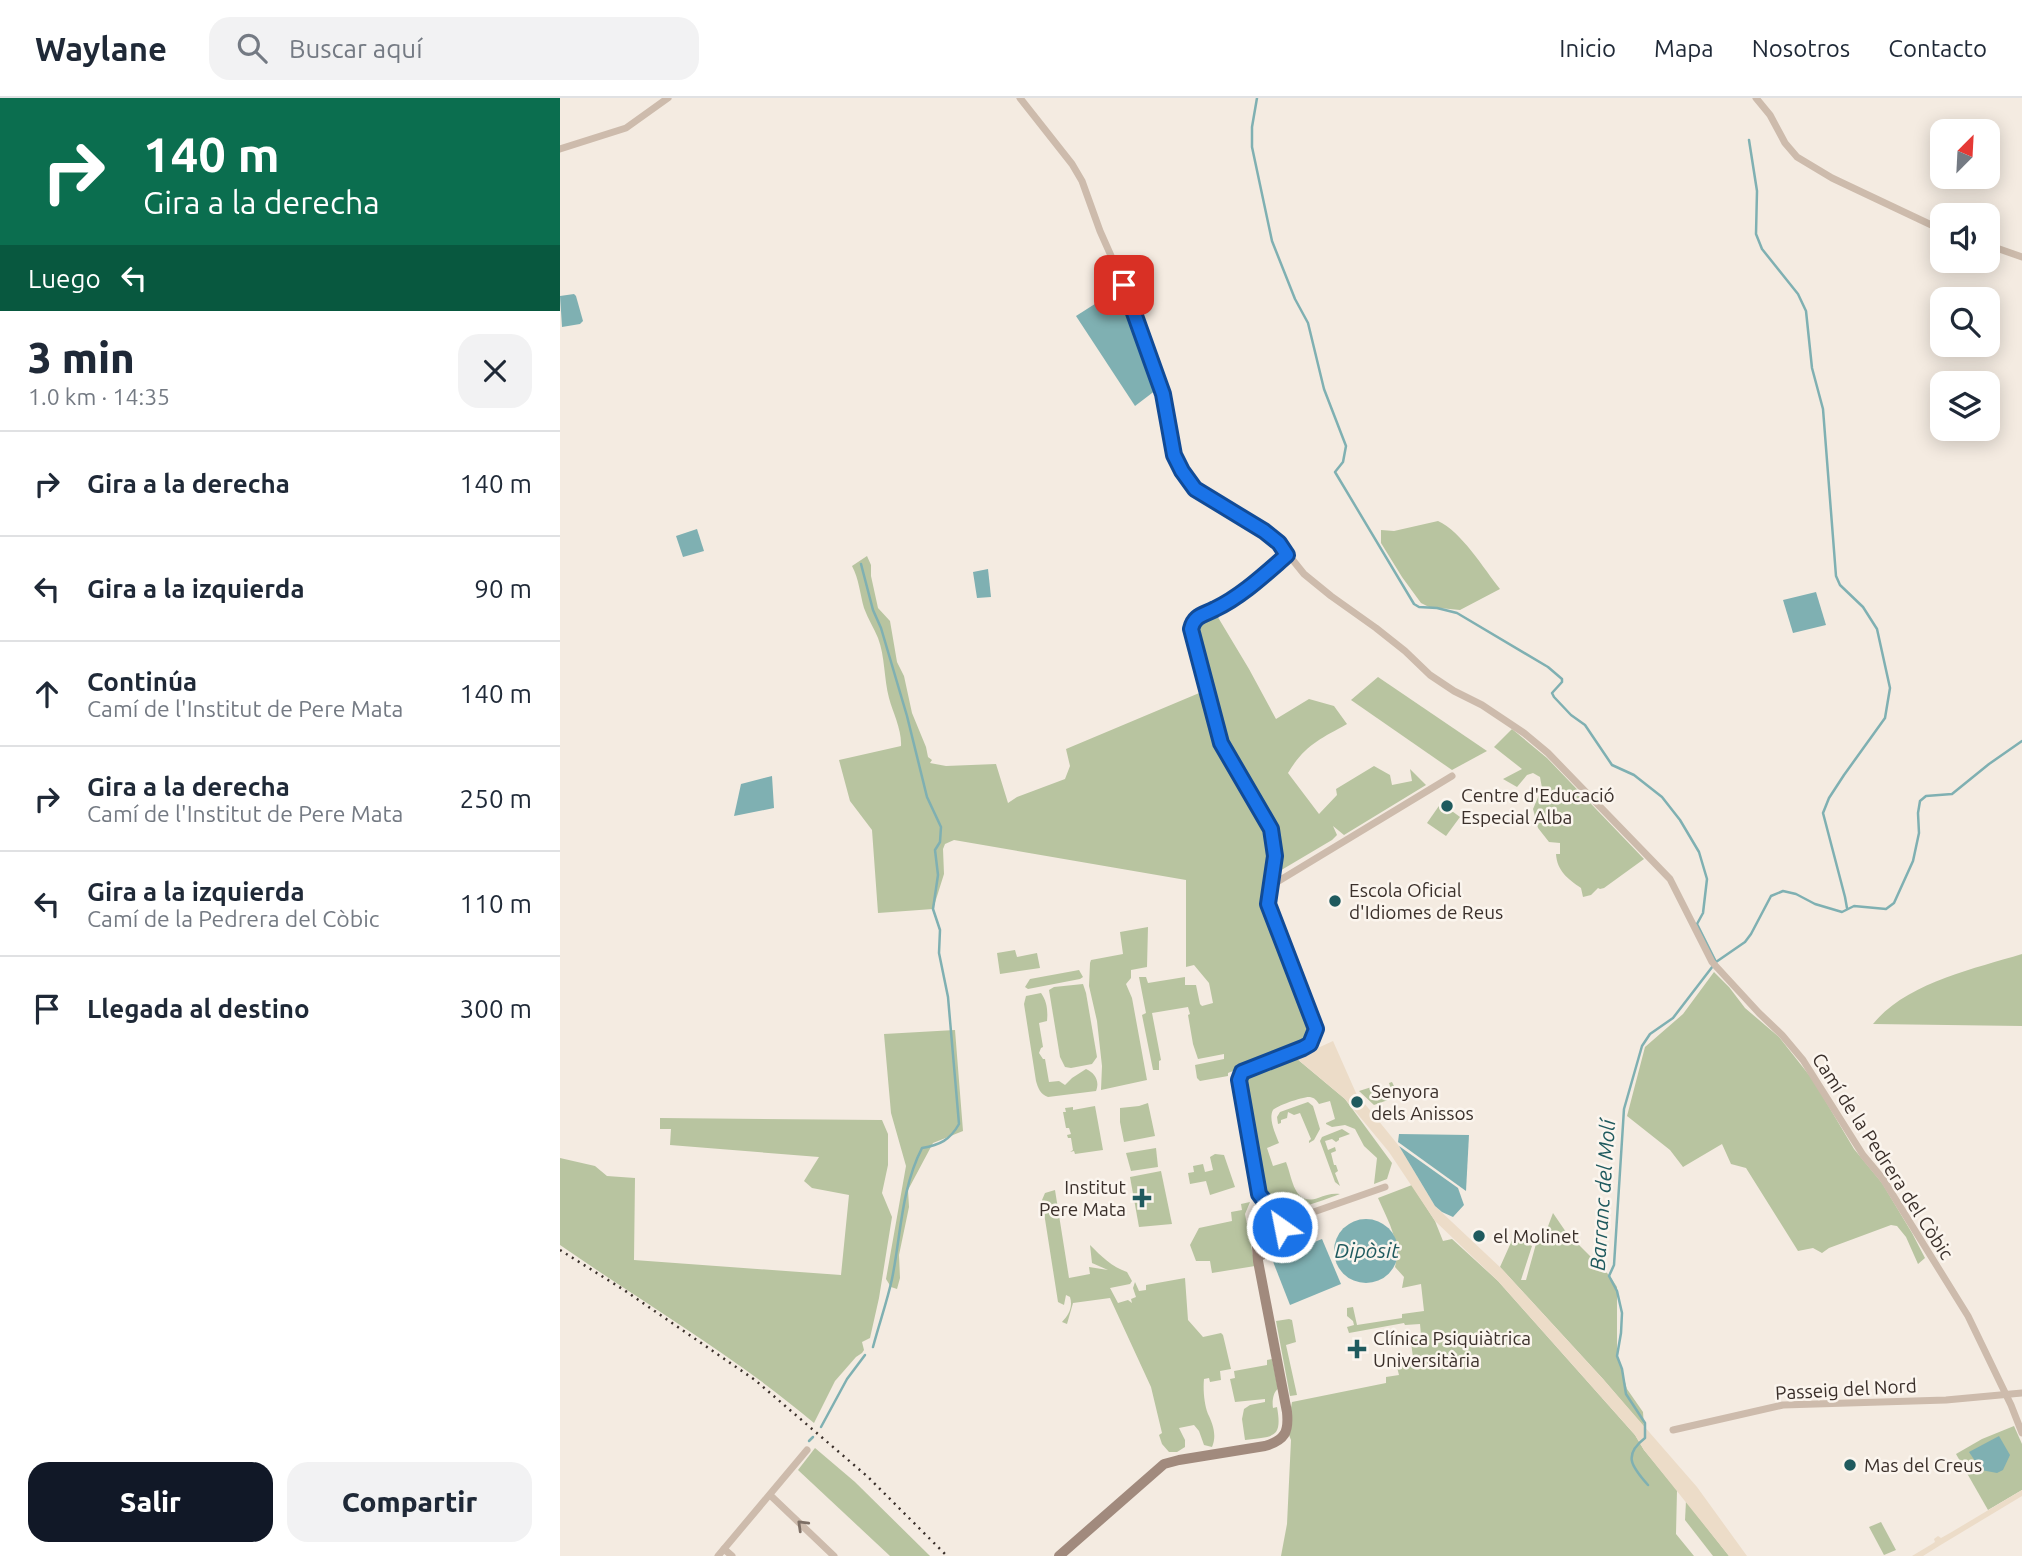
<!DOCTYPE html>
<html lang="es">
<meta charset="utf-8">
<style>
:root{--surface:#fff;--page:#f2f2f3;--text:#1f2937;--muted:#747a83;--line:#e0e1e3;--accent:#111827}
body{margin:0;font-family:Ubuntu,sans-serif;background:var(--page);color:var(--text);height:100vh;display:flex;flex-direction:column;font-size:26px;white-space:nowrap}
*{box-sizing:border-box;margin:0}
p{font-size:23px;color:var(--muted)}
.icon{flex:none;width:38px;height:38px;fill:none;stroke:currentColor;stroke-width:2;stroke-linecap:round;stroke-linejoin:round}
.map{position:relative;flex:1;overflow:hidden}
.drawer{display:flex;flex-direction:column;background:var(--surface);width:560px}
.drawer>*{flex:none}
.banner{background:#0b6e4f;color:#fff;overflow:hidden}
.needle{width:46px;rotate:24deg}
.buttons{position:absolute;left:1370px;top:21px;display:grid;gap:14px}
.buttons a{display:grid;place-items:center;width:70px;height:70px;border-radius:14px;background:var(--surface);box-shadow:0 4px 18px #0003;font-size:35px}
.pin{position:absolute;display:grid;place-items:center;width:60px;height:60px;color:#fff;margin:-30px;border-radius:14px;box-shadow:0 4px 10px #0006}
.me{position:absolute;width:77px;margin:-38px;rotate:327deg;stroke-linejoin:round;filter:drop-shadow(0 0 5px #0008)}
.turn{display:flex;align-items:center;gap:24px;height:147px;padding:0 28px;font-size:32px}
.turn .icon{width:91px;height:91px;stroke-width:2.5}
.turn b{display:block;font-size:49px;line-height:60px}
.then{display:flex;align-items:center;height:66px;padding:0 28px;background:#0003;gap:14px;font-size:26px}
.round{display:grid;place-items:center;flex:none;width:74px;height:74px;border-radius:21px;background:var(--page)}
.overview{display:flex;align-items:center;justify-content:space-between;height:119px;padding:0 28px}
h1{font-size:42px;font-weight:800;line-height:52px}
.primary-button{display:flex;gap:14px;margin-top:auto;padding:14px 28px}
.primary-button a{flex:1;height:80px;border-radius:21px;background:var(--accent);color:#fff;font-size:28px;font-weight:800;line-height:80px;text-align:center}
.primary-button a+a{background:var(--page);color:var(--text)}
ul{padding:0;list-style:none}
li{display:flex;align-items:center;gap:21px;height:105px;padding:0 28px;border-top:2px solid var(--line)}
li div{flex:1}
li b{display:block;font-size:26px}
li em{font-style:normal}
header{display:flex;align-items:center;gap:42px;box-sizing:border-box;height:98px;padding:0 35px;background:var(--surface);border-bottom:2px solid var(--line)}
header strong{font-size:33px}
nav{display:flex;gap:38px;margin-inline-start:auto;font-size:24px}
.search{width:490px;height:63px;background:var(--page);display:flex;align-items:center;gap:18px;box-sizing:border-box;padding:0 24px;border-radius:21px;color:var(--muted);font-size:26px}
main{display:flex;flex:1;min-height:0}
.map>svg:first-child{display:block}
.green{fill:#b8c4a0}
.plaza{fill:#ecdcc8}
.water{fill:#7fb0b2}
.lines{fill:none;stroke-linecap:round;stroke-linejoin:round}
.stream{stroke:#7fb0b2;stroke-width:2.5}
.street{stroke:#cdbbac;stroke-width:7}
.secondary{stroke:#a18a7d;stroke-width:10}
.rail{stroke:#3b302b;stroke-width:2.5;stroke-dasharray:2 5;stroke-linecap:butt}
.oneway{stroke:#7d6f65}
.route-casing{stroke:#114b97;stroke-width:18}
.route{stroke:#1a73e8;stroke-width:12}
.poi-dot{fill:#1f5a5e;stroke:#fbf5ee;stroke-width:2.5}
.labels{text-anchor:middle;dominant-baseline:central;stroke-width:5;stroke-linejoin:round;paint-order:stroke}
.poi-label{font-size:19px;fill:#3b302b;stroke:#fbf5ee;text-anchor:start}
.street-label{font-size:19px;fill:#3b302b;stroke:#fbf5ee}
.water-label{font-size:21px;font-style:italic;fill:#1f5a5e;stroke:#fbf5ee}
</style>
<header>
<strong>Waylane</strong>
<div class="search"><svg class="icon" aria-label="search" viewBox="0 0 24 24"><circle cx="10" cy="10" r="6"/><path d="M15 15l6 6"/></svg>Buscar aquí</div>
<nav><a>Inicio</a><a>Mapa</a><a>Nosotros</a><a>Contacto</a></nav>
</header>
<main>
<section class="drawer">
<div class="banner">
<div class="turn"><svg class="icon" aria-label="right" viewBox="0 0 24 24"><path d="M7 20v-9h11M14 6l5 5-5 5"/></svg><div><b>140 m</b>Gira a la derecha</div></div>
<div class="then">Luego<svg class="icon" aria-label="left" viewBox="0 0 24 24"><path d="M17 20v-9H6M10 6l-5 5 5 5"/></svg></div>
</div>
<div class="overview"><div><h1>3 min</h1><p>1.0 km · 14:35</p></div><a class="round"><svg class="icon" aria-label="close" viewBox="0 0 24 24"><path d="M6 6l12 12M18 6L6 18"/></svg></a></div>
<ul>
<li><svg class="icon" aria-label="right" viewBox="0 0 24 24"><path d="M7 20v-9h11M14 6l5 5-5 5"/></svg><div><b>Gira a la derecha</b></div><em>140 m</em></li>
<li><svg class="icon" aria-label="left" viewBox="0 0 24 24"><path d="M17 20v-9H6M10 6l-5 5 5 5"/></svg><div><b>Gira a la izquierda</b></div><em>90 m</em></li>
<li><svg class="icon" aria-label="ahead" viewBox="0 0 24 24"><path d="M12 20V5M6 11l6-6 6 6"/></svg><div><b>Continúa</b><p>Camí de l'Institut de Pere Mata</p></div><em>140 m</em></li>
<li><svg class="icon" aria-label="right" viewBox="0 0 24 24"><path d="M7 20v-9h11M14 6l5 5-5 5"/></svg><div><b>Gira a la derecha</b><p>Camí de l'Institut de Pere Mata</p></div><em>250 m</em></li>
<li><svg class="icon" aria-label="left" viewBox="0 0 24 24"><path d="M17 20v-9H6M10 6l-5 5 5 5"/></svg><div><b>Gira a la izquierda</b><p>Camí de la Pedrera del Còbic</p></div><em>110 m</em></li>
<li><svg class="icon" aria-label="arrive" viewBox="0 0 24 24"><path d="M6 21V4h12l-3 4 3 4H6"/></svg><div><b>Llegada al destino</b></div><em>300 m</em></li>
</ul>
<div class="primary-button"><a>Salir</a><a>Compartir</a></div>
</section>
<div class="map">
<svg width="1462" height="1458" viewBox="0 0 1462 1458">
<rect width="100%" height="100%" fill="#f4ebe1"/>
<g class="green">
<path d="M878 423C901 433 924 471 940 491L900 512 869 509 861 505 842 479 821 445V432L834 433Z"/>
<path d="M307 458 311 467V478L318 510 330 523 337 564 344 578 352 615 366 649 368 659 372 662 370 665 386 668 436 666 448 705 457 699 505 681 510 668 506 651 644 593C650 613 653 636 663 655 678 685 706 714 710 747 713 769 704 790 705 812L750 923C752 932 751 938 745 944L668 975V978L640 983 637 980 635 967 664 961V956L638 961 633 946 628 917 630 916 628 909 592 915 601 962 599 963V972H593L582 917 586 915 579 879H586L588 885 625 879V887H636L640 906 642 908 653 905 649 885 634 867 626 869V782L394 742 385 746 383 751 384 776 373 811 318 815 312 732 290 703 279 662 341 648C342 632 333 615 329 600 324 581 325 558 318 540 314 530 308 521 304 510 300 496 299 481 292 468Z"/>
<path d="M653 515H655L659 521 689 571 716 621 749 601 774 608 787 626C760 641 744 648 728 675L759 716 777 697 776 691 814 668 830 677 832 687 852 683 850 671 866 687 784 737 773 728 777 737 772 742 718 774 717 739 714 728 663 643 635 533 637 522Z"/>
<path d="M818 579 927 653 892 672 791 602Z"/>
<path d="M952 631 987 660 1084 761 1044 790 1040 791 1038 790 1031 797 1023 799 1021 790C1008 781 997 773 996 756H1000V745L989 744 978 730 973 711 982 690 980 679 973 675 967 677 957 689 943 681 962 671 934 649Z"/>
<path d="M881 705 900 719 886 738 867 725Z"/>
<path d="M588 829 587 869 571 872V880L566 886 572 900 587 982 541 992 542 968 537 923 529 888 530 865 531 862 563 856 560 834Z"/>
<path d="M455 852 457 859 477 855 480 870 440 876 437 855Z"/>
<path d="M1462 856V928L1313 926C1346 885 1413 871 1462 856Z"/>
<path d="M519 872 523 879 520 881 468 891 465 889 470 881Z"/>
<path d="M1154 874 1169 889 1185 910 1219 939 1253 982 1294 1051 1322 1085 1352 1135 1365 1160 1358 1166 1346 1139 1337 1128 1331 1127 1269 1150 1262 1155 1253 1150 1238 1153 1186 1070 1171 1066 1162 1046 1123 1069 1110 1052 1067 1018 1085 949 1123 916Z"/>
<path d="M523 886 526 895 537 959 532 966 511 970 505 969 500 959 489 892 494 889Z"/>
<path d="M481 895C487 903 488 913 487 923L479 925 483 949 481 950 479 955 483 961H485L489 984 499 983 505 987 512 980 526 971C535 975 540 983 536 993L488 999C480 996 478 990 476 983L464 906 466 898Z"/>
<path d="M395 932 403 1033 373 1045 348 1092 349 1109 339 1157 340 1180 337 1191 331 1189 326 1181 346 1068 331 1015 324 936Z"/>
<path d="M736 960 785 1001 832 1065 827 1081 814 1086 817 1060 804 1048 795 1031 785 1027 772 1029 766 1026V1025L775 1021 770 1003 759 1006C756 1002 755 1000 750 999 744 998 716 1008 713 1012 708 1021 716 1037 719 1045L707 1050 713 1068 726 1064C733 1082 734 1108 758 1100 766 1097 772 1095 780 1096 756 1104 719 1124 705 1090L686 983 689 978Z"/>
<path d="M832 984 839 998 814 1007 799 993 821 986 827 1000 833 998 829 985Z"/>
<path d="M748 1004 753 1008 760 1031 754 1042 749 1045V1043L751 1041 740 1015 734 1017 728 1014 727 1020 721 1022V1025L718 1026 717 1019 720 1014Z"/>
<path d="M588 1005 595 1038 564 1044 560 1024V1010L579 1008Z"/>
<path d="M535 1008 543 1052 515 1056 514 1053 510 1054 513 1052 511 1040H508L507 1037 511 1036 509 1030H506L503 1014H506L505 1010 513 1009V1012Z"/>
<path d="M100 1020 322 1022 328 1036V1067L322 1095 332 1119 319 1200 310 1240 302 1244 304 1252 302 1255 296 1259 275 1283 254 1325C175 1258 85 1206 0 1147V1060L35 1068 47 1078 75 1080 74 1162 281 1177 289 1097 252 1090 244 1083 259 1059 110 1047 111 1031H100Z"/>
<path d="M782 1031 790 1036 779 1040V1042L776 1044 772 1041 765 1043 768 1052 775 1049 776 1053 771 1055 774 1067H776L778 1073 775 1075 780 1088 775 1084 760 1043 762 1039Z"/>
<path d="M596 1050 598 1069 571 1073 566 1055Z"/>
<path d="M655 1056 664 1057 675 1089 650 1097 646 1083 630 1086 628 1075 634 1074 633 1068 643 1066 645 1074 653 1072 650 1059Z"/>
<path d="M601 1073 612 1126 579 1129 570 1079Z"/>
<path d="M852 1087 875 1123 883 1143 892 1141 938 1183 1075 1337 1084 1352 1117 1392 1116 1436 1134 1458H721L727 1426 731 1342 727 1332 732 1304 826 1285V1279L839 1277 837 1269 854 1266 850 1238 861 1237 860 1226 845 1227 844 1225 789 1235 787 1229 794 1227 793 1223 787 1218V1210L793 1209 797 1227 842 1220V1216L864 1213 861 1186 842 1190 844 1179 835 1169C841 1144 828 1123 818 1100Z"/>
<path d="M495 1092 509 1180 530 1176 529 1169 548 1172 532 1165 530 1147C541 1158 552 1169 567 1174L572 1183 570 1186 550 1190 558 1205 568 1202 572 1205 571 1201 576 1199 573 1190 575 1184 579 1193 586 1192V1187L625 1180 628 1222 643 1239 661 1235 663 1237 671 1271 660 1273 661 1282 650 1284 649 1280 644 1281C643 1291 644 1306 648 1316 653 1326 657 1338 652 1349L644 1347 639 1333 634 1327 619 1330 625 1342V1349L617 1354H609L602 1346 599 1337 602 1335 591 1289 550 1200 513 1205 507 1226 502 1224C509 1217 513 1209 510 1199L506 1197 504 1207 498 1204 482 1102 485 1095Z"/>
<path d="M690 1104 685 1116 695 1168 652 1175 650 1163H636L630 1147 639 1130 672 1123 671 1114 682 1112 681 1106Z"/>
<path d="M993 1115 1006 1134 1050 1178 1057 1189V1256L1067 1291 1083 1314 1084 1329 1043 1281 940 1169 953 1140 972 1148 961 1182H966L979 1135 987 1131Z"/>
<path d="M729 1221 732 1222 736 1244 726 1247 737 1297 730 1298 716 1223Z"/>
<path d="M712 1261 718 1291C713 1294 712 1304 713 1310L717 1309C723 1342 712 1338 685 1342L682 1321 684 1311 690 1307 705 1304V1301L675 1304 670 1281 675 1280 674 1273 707 1267V1262Z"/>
<path d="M1454 1328 1462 1346V1392L1428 1412 1396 1356 1422 1341Z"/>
<path d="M255 1350 295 1384 370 1458H330L238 1372Z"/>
<path d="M1126 1403 1169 1458H1153L1125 1422Z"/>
<path d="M1321 1424 1336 1452 1324 1457 1309 1429Z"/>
</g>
<g class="plaza">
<path d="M773 943 796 995 839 1048 875 1108 942 1171 1043 1281 1137 1389 1187 1458H1169L1084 1352 1075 1337 938 1183 875 1123 829 1054 785 1001 736 960Z"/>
<path d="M1462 1392V1398L1379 1448 1363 1458H1352L1372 1446 1375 1444 1374 1441 1378 1438 1381 1440 1390 1435Z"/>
</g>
<g class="water">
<path d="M560 190 596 292 575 308 516 218Z"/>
<path d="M14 196 16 198 23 223 20 226 2 229 0 198Z"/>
<path d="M137 431 144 453 123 459 116 438Z"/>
<path d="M428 471 431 499 417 500 413 474Z"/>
<path d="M1256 494 1266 527 1233 535 1223 502Z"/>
<path d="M212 678 214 710 174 718 181 686Z"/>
<path d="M839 1036 909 1037 906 1093 838 1044Z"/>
<path d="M839 1048 898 1090 904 1107 893 1119 882 1114 875 1108Z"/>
<circle cx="806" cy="1153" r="32"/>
<path d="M762 1141 781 1186 730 1207 712 1161Z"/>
<path d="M1439 1338 1450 1357 1443 1372 1437 1375 1421 1372 1409 1354Z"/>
</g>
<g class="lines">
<g class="stream">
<path d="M697 0 692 29V49L712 143 735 201 748 225 764 291 786 348 783 364 775 374 854 506 859 509 877 510 897 515 988 569 1002 581V584L992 595 994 599 1011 617 1025 627 1052 667 1074 677 1102 699 1120 722 1139 754 1147 781 1143 815 1137 826 1156 864"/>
<path d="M1189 42 1197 93 1196 136 1202 151 1238 196 1246 213 1252 270 1263 311 1276 478 1280 487 1303 509 1317 531 1330 590 1325 620 1284 677 1269 700 1263 715 1285 799 1287 810"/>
<path d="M301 466 313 512 321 530 347 618 367 699 381 729 380 744 375 752 378 777 373 811 380 832 379 855 388 899 399 1026C390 1042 380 1047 362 1050 341 1091 341 1137 332 1181 327 1204 319 1226 313 1249"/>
<path d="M261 1329 287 1281 305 1257"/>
<path d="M249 1343 253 1339"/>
<path d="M1088 1387C1071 1368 1063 1357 1085 1340V1325L1066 1296 1062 1271 1057 1258 1061 1235 1062 1215 1057 1193 1049 1178 1054 1167 1064 1011 1082 948 1090 936 1113 920 1156 864 1185 844 1191 836 1211 798 1223 793 1236 796 1255 806 1282 814 1294 808 1326 811 1334 805 1353 763 1359 735 1358 715 1360 703 1366 698 1392 696 1429 666 1462 643"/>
</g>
<g class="street">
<path d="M460 0 512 66 522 83 540 133 564 187 602 296 615 357 622 373 635 391 704 433 719 445 744 476 771 498 816 530 845 553 870 577 894 593 922 607 964 635 988 655 1110 781 1152 864 1199 915 1222 937 1243 962 1303 1057 1323 1081 1408 1218 1451 1307 1462 1335"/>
<path d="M1196 0 1210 17 1225 45 1237 59 1272 80 1382 132"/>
<path d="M0 51 66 30 108 0"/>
<path d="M1428 147 1462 159"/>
<path d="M712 787 892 678"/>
<path d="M700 1096C703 1101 707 1107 712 1110 718 1114 717 1110 721 1117 730 1133 710 1144 697 1130L696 1120 703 1112 712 1110"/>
<path d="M721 1116 744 1117"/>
<path d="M697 1118 700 1096 679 982 682 974 743 950 750 946 756 931 708 806 714 758 711 731 661 645 631 531C633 517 645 516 655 511 682 498 705 476 727 457"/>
<path d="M721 1131 745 1117 825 1089"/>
<path d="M1113 1332 1223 1307 1386 1302 1462 1295"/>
<path d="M210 1397 274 1458"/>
<path d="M164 1451 172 1458"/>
<path d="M158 1458 247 1352"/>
</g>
<g class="secondary">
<path d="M702 1157 703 1146 710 1137"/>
<path d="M499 1458 604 1366 619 1362 705 1348C725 1342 729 1334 727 1314L698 1163 697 1149 699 1132"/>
</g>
<path class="rail" d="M0 1152 64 1192 195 1282 308 1379 387 1458"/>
</g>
<defs><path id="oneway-chevron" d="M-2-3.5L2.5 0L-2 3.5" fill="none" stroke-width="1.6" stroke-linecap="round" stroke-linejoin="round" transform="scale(1.75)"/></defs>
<use class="oneway" href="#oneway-chevron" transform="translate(242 1427) rotate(-136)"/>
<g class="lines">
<g class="route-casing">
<path id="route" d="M564 187 603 296 614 357 622 373 635 391 704 433 719 445 727 457C705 476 682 498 655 511 644 517 634 517 631 531L661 645 711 731 715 758 708 806 756 931 750 946 743 950 682 974 679 982 699 1096C703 1101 707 1107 712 1110 721 1117 724 1116 722 1129"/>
</g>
<use href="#route" class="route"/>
</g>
<g class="poi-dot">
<circle cx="887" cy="708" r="7"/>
<circle cx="775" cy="803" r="7"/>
<circle cx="797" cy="1004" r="7"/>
<path d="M578.5 1089.5h7v7h7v7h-7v7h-7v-7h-7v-7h7z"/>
<circle cx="919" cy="1138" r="7"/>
<path d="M793.5 1240.5h7v7h7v7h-7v7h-7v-7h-7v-7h7z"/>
<circle cx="1290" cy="1367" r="7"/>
</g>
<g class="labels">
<g class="poi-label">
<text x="901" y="697">Centre d'Educació<tspan x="901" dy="22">Especial Alba</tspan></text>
<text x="789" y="792">Escola Oficial<tspan x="789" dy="22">d'Idiomes de Reus</tspan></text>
<text x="811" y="993">Senyora<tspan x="811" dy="22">dels Anissos</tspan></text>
<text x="566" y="1089" text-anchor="end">Institut<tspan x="566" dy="22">Pere Mata</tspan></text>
<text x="933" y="1138">el Molinet</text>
<text x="813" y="1240">Clínica Psiquiàtrica<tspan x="813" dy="22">Universitària</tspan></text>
<text x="1304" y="1367">Mas del Creus</text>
</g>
<g class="street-label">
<text transform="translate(1323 1058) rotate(57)">Camí de la Pedrera del Còbic</text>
<text transform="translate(1286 1291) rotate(-3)">Passeig del Nord</text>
</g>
<g class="water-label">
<text transform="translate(1042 1097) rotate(-86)">Barranc del Molí</text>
<text x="807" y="1152">Dipòsit</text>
</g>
</g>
</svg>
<div class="buttons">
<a><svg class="needle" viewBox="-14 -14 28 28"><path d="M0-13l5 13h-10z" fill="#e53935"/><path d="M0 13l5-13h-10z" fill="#747a83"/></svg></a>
<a><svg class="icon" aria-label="sound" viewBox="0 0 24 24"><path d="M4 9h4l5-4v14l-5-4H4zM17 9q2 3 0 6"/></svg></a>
<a><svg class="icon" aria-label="search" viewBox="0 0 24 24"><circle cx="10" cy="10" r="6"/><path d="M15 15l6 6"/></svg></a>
<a><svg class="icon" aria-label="layers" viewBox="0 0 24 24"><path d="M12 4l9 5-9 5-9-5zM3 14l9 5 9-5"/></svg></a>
</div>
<div class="pin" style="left:564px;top:187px;background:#d93025"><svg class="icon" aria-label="arrive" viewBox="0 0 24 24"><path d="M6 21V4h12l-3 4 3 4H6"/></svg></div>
<svg class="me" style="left:722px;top:1129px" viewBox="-20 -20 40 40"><circle r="17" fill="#1a73e8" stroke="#fff" stroke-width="3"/><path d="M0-11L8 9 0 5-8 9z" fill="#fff"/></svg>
</div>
</main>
